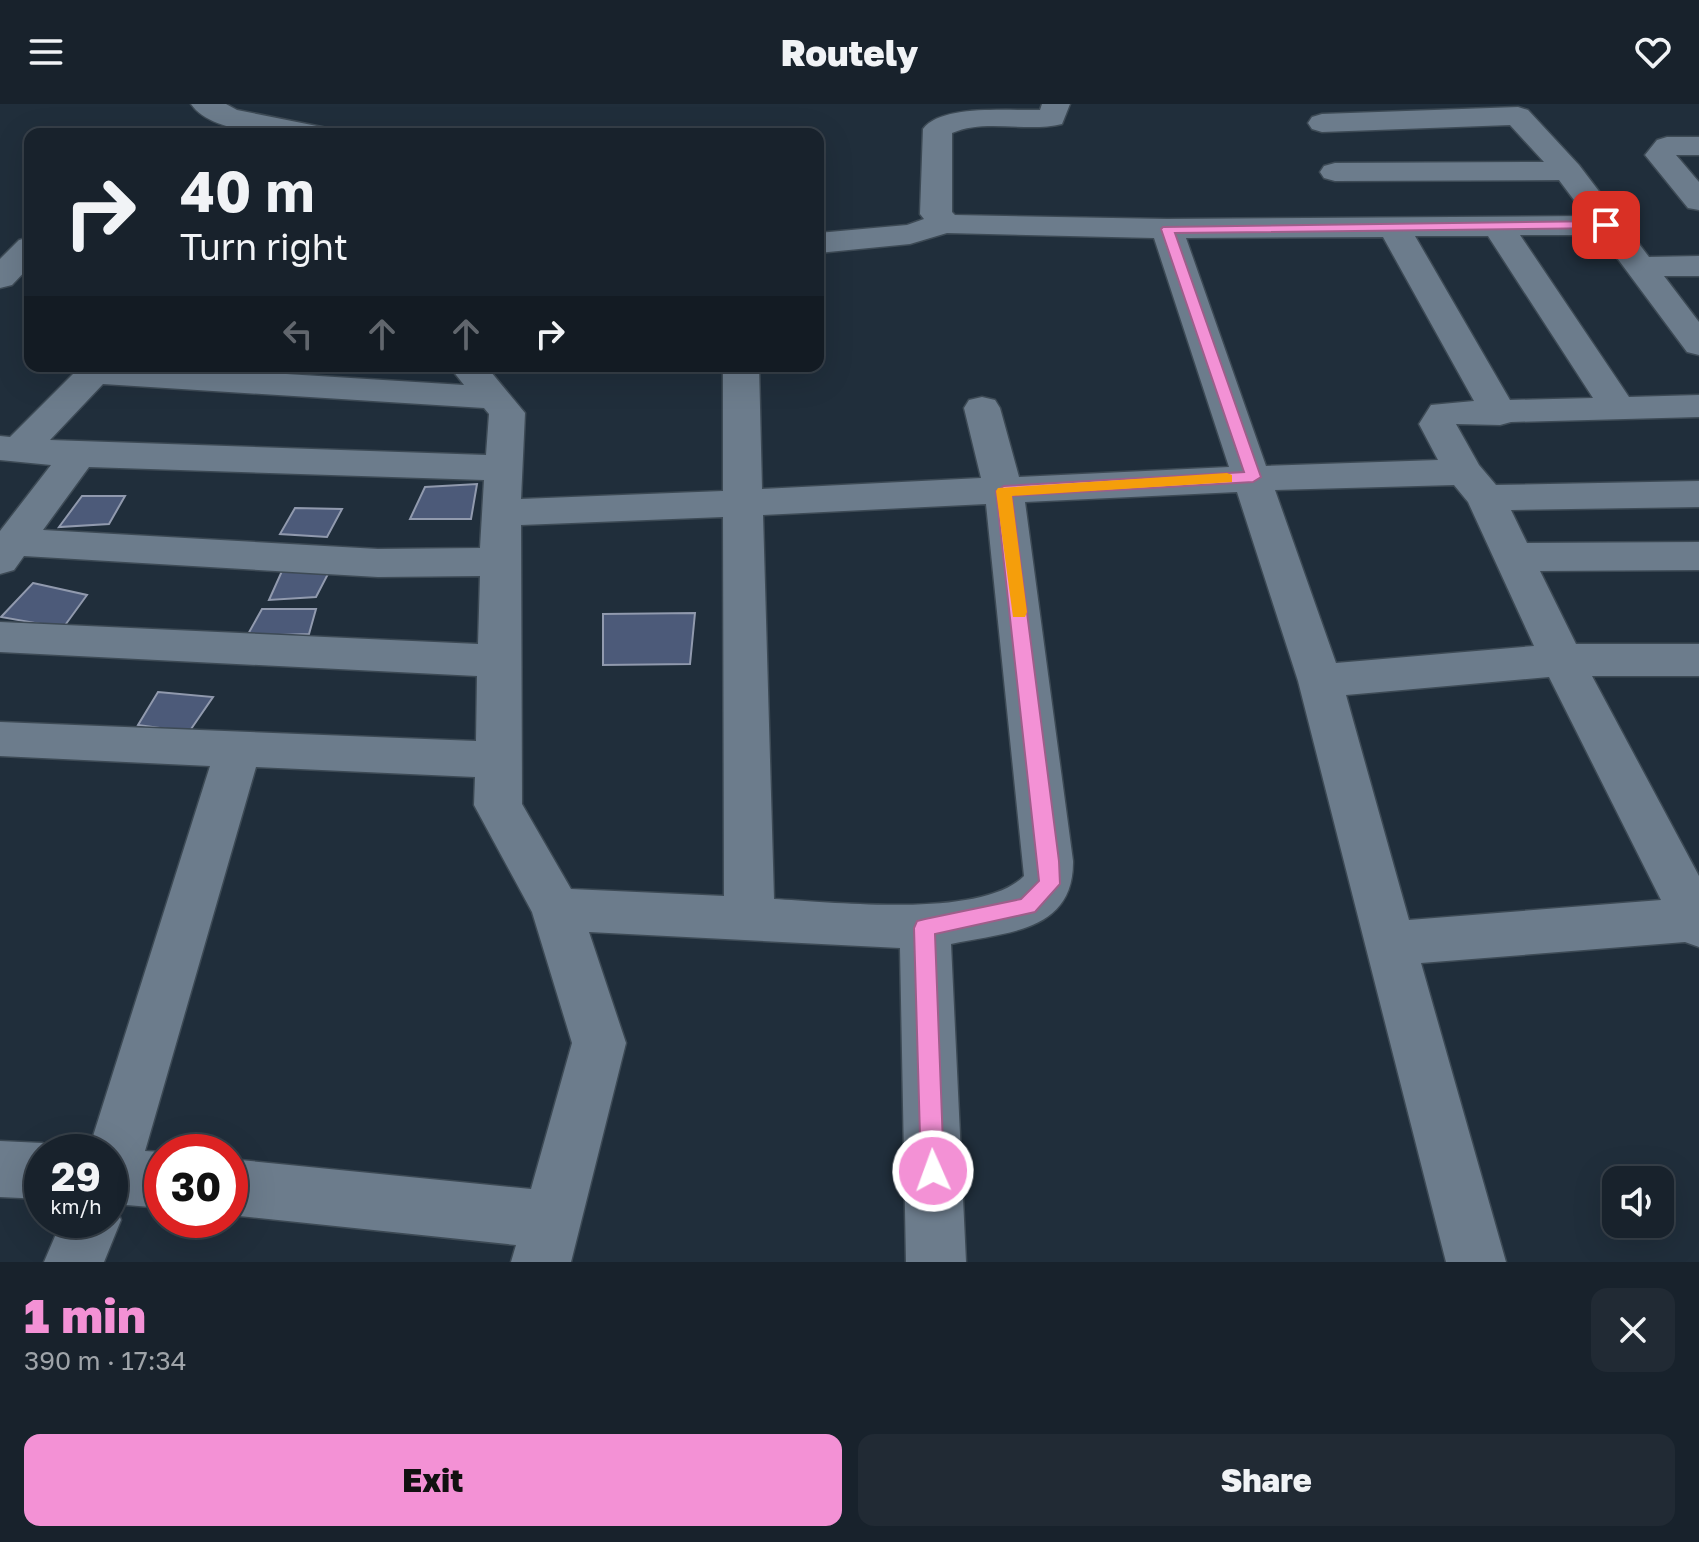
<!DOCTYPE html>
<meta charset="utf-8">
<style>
:root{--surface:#18222c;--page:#212a34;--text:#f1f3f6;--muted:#9fa4a9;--line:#363f48;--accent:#f391d5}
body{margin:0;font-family:"Golos Text",sans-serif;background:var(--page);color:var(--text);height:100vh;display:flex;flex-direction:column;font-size:30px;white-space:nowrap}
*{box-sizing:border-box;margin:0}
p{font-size:26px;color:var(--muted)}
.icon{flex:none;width:44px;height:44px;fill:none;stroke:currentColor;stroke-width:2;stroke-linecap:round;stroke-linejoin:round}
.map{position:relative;height:1158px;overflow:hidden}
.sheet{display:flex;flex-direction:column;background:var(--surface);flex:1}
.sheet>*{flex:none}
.guide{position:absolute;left:24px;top:24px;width:800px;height:244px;border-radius:16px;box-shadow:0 8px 32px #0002,0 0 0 2px var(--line);background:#18222c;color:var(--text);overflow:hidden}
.tools{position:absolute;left:1602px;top:1062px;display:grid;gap:16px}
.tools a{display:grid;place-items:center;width:72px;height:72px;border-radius:16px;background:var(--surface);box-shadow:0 8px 32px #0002,0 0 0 2px var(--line);font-size:40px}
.speed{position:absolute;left:24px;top:1030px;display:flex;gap:16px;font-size:40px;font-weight:700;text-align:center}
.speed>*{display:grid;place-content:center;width:104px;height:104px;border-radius:50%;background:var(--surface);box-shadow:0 8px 32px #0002,0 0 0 2px var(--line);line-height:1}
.speed small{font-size:20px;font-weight:400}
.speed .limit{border:12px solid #d22;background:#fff;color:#111}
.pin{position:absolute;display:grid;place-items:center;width:68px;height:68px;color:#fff;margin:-34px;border-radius:16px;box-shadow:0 4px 12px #0006}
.me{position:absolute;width:88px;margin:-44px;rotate:358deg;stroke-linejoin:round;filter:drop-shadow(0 0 6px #0008)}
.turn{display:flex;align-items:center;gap:28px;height:168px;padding:0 24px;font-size:36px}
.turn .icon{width:104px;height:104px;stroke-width:2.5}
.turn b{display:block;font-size:56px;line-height:68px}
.lanes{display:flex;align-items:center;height:76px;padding:0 24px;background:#0003;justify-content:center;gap:40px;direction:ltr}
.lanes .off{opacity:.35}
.round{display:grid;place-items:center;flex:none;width:84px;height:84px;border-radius:16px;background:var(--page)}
.summary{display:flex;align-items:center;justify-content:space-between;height:136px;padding:0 24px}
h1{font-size:48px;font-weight:800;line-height:60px;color:var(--accent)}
.cta{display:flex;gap:16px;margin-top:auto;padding:16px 24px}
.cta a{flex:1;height:92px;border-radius:16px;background:var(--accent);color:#111;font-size:32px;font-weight:800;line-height:92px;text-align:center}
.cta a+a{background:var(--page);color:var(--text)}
header{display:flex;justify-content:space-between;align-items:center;height:104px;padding:0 24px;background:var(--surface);font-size:36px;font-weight:800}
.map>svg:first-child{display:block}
.building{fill:#4c5a79;stroke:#919aae;stroke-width:2}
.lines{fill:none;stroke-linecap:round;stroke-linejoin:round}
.minor-casing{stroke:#3d4a55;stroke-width:3}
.minor{fill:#6c7c8c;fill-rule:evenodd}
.route{fill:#f391d5;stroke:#9e5e8a;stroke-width:2}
.slow{fill:#f59e0b}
</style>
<header><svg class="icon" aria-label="menu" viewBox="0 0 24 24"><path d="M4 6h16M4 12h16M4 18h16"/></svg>Routely<svg class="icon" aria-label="heart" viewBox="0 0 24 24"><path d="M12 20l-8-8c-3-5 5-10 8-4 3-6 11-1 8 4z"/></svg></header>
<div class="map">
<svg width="1699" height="1158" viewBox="0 0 1699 1158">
<rect width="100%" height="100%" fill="#202e3b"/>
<g class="building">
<path d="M477 380 471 415H410L425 383Z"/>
<path d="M82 392H125L109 420 59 423Z"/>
<path d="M295 404 342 405 327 433 280 430Z"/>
<path d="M282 467 329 468 316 493 269 496Z"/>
<path d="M33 479 87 491 63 524 1 513Z"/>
<path d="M262 505H316L309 530 247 532Z"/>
<path d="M695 509 690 560 603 561V510Z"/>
<path d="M158 588 213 593 189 628 138 621Z"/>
</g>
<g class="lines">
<g class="minor-casing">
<g id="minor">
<path d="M191 0H226L237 6 327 24 332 30C295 30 214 34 191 0Z"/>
<path d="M1042 0H1070L1062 20C1026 29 986 14 952 29V108L955 111 1167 115 1586 112 1559 76 1335 77 1324 74 1320 68 1324 62 1335 59 1544 58 1510 21 1322 28 1312 25 1308 19 1312 13 1322 10 1518 3 1528 6 1579 61 1649 153 1699 152V172H1664L1699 218V251L1687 248 1600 131H1520L1629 293 1699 291V313L1511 318 1500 321 1456 320 1479 361 1496 381 1699 377V403L1511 406 1527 439 1699 438V466L1540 467 1576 540H1699V572H1592L1699 772V843L1685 838 1421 859 1506 1158H1446L1298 577 1237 388 1025 398 1073 757C1074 829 1005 828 951 840L966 1158H906L900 844 589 828 626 939 571 1158H511L516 1141 230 1111V1055L531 1085 572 939 532 808 474 701 475 673 256 663 145 1047 162 1048V1104L115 1100 121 1116 104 1158H44L62 1116H110V1048H88L210 662 0 652V618L476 637 477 572 0 548V518L478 540 480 472 378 473 24 452 14 466 0 470V427L51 361 0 356V332L10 333 81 262H155L464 281 449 262H486L525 309 521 395 723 387V262H759L762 385 981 374 964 304 969 296 982 293 995 296 1000 304 1019 373 1229 363 1154 134 947 129 910 140 818 149V129L907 121 924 115 920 110 923 25C941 0 1011 7 1040 6ZM1415 132H1488L1593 294 1510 296ZM1383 133 1474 297 1431 301 1419 320 1438 356 1266 362 1186 134ZM103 280 484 304 489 310 486 351 50 336ZM89 363 484 376 480 444 378 445 43 426ZM1454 381 1468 398 1534 542 1336 559 1275 386ZM986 400 1024 772C981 815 833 798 774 795L763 411ZM723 413 724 792 571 785 522 700 521 421ZM1549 573 1661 796 1409 816 1346 591Z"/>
<path d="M1667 33H1699V51H1676L1699 78V106L1688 104 1645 51 1657 36Z"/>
<path d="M30 133V162L12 181 0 184V155L19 136Z"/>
<path d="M0 1037 42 1039 62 1047 42 1048V1095L0 1093Z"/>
</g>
</g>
<use href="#minor" class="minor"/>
</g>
<path class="route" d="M1606 117 1610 118V124L1175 129 1261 373 1253 378 1012 392 1059 757 1060 780 1035 808 935 830 944 1067 941 1075 933 1078 924 1075 921 1067 914 824 917 817 925 815 1021 795 1039 777 996 387 1004 382 1244 368 1161 125 1163 123Z"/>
<path class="slow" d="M1227 369 1232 371V378L1012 392 1027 508 1025 513H1013L996 387 998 384Z"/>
</svg>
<div class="tools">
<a><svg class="icon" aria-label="sound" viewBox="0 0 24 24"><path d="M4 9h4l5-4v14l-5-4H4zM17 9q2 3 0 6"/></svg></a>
</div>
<div class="speed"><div>29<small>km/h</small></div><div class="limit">30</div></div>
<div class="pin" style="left:1606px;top:121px;background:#d93025"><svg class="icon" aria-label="arrive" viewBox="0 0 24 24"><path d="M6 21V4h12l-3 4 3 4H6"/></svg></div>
<svg class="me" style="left:933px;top:1067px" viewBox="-20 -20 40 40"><circle r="17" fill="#f391d5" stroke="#fff" stroke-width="3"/><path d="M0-11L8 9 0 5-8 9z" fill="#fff"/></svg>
<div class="guide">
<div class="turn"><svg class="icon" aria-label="right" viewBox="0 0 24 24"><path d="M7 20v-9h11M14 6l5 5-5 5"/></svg><div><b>40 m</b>Turn right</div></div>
<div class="lanes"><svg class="icon off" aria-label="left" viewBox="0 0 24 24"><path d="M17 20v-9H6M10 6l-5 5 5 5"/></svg><svg class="icon off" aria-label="ahead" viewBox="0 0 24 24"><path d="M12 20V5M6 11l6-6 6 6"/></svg><svg class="icon off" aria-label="ahead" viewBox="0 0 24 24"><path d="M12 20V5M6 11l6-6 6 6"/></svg><svg class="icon" aria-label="right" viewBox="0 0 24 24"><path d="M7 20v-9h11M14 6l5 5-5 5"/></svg></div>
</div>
</div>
<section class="sheet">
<div class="summary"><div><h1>1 min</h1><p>390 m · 17:34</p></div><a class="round"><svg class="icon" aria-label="close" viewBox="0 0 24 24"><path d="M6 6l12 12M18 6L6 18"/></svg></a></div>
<div class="cta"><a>Exit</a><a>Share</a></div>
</section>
